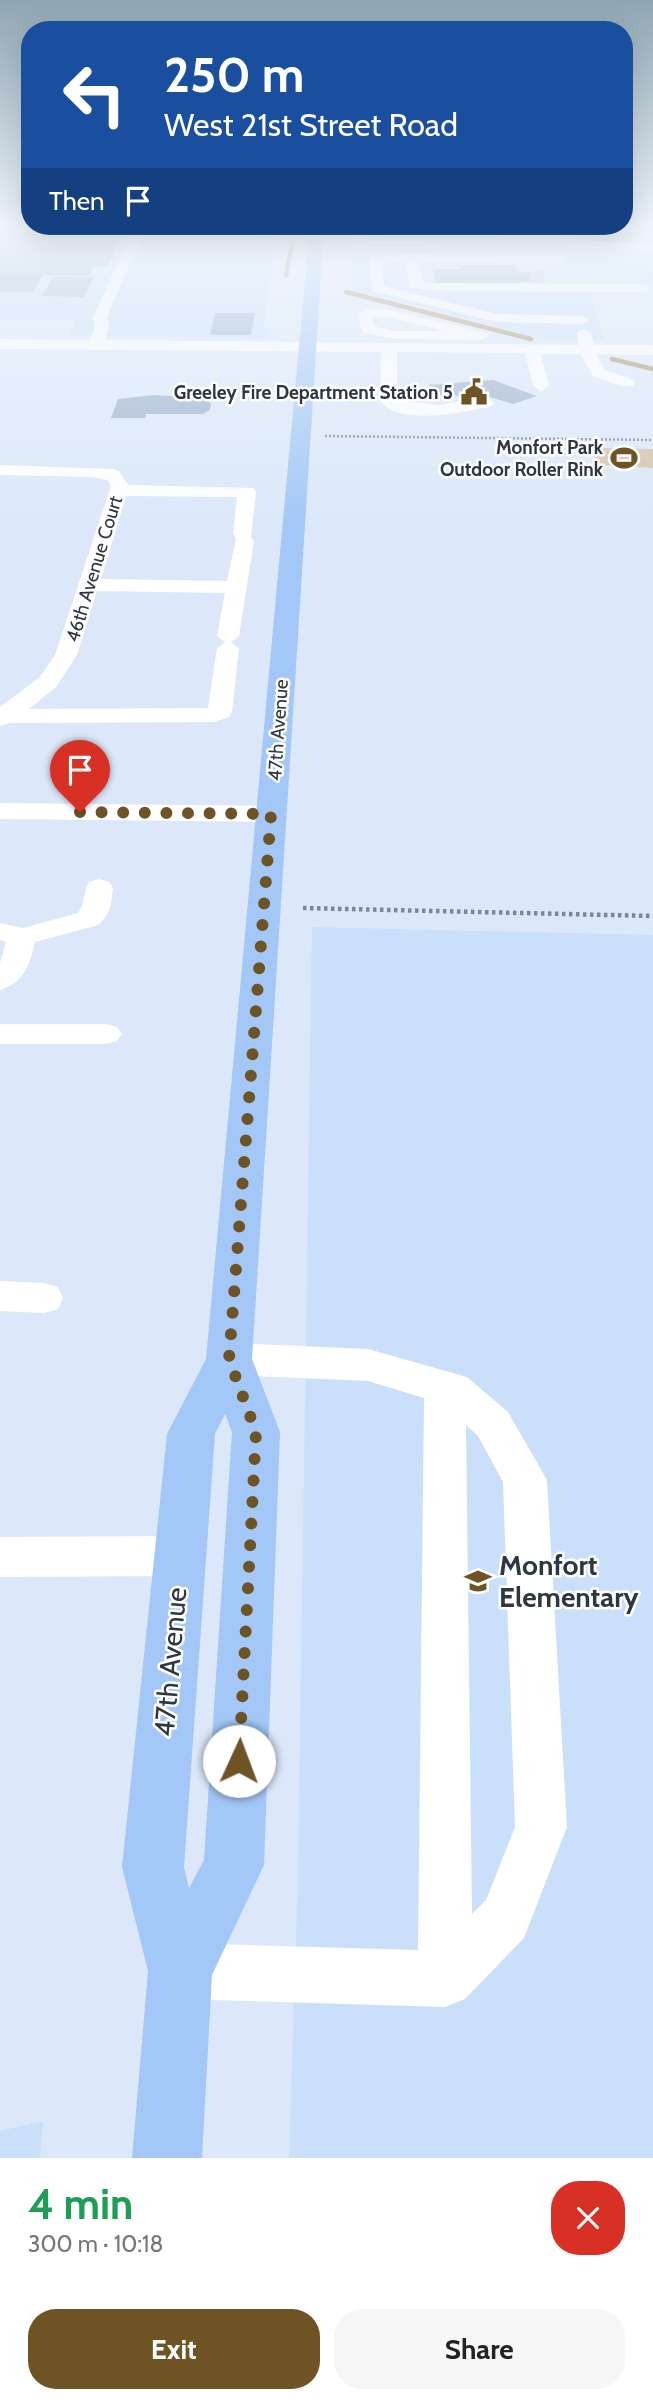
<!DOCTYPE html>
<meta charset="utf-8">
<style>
:root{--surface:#fff;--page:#f6f6f6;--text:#222;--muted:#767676;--accent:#6e5325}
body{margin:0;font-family:Cabin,sans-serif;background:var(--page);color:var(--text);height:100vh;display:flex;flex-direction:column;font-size:26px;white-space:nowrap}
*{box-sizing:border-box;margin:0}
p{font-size:23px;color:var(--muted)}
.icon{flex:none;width:38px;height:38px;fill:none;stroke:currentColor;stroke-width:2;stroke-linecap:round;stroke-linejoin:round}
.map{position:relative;height:2158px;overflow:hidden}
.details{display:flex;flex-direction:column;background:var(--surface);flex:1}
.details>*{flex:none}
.guide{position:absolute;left:21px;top:21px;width:612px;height:214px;border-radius:28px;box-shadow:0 7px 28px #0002;background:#1a4fa0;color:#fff;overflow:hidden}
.pin{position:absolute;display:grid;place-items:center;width:60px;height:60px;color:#fff;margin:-72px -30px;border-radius:50% 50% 50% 0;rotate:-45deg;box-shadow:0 0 7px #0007}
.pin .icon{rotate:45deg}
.me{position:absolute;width:77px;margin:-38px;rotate:2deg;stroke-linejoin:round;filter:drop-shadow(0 0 5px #0008)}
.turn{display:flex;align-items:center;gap:24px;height:147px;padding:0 28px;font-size:32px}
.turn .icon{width:91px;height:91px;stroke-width:2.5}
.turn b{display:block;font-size:49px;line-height:60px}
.then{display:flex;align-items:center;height:66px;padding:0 28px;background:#0003;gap:14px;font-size:26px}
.round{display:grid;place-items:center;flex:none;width:74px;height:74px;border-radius:28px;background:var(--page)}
.overview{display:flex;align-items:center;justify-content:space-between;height:119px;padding:0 28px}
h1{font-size:42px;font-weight:800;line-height:52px;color:#1e9e55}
.button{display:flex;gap:14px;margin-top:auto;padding:14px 28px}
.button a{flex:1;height:80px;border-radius:28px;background:var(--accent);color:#fff;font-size:28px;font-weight:800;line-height:80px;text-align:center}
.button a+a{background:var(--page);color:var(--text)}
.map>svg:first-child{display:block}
.built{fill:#cadffa}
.green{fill:#d5c3a7}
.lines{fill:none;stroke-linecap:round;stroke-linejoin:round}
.stream{stroke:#aa8e60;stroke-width:4.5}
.building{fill:#9cb0cb}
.minor-tunnel{stroke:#b9c4d4;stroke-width:14;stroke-dasharray:14 7;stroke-linecap:butt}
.path-far1{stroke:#7d8794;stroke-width:2.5;stroke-dasharray:2 2;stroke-linecap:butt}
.path{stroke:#7d8794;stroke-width:4.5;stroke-dasharray:3.5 3.5;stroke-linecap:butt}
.minor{fill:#fff;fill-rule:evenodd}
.major{fill:#a3c7f7;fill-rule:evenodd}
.route{stroke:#6e5325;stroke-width:12;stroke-dasharray:0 21.6}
.labels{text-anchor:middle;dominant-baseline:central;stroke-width:5;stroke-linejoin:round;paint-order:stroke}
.far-poi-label{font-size:19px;font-weight:bold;fill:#2e3641;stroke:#fff;text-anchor:end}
.far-street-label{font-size:19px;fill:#2e3641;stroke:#fff}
.near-poi-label{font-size:28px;font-weight:bold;fill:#2e3641;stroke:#fff;text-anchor:start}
.near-street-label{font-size:28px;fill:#2e3641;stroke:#fff}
</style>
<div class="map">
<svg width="653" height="2158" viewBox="0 0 653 2158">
<rect width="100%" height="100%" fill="#dce8f9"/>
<g class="built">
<path d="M0 224 278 226 264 327 272 330 266 338 69 335 75 321 0 320Z"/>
<path d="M352 226H487L493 238 525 252 651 254 653 291H590L604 340 555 341 353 290Z"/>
<path d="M312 927 653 935V2158H289L298 1872Z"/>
<path d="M43 2121 40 2158H0V2131Z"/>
</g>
<path class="green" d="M602 448 653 449V468L597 465 594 452Z"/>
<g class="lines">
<g class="stream">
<path d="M286 275 292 244"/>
<path d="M346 292 531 339"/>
<path d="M612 359 653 369"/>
</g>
</g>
<g class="building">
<path d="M0 224 118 226 116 230H124L108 266H94L89 276 43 275 33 292H0Z"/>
<path d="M584 226H626L634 242H591Z"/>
<path d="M371 232H422L423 243H371Z"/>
<path d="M459 265H516L517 272H538L541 282H520L521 285H436L433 269H460Z"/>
<path d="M53 277H94L84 297 42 296Z"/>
<path d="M215 313H255L251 335H210Z"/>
<path d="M493 380 537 396 513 404 486 396 423 395V389L431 390 429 385Z"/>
<path d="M153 395 206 398 211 404 210 410 203 414H146L145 418H111L118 399Z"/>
</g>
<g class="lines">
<path class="minor-tunnel" d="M535 271 539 283"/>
<path class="path-far1" d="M325 436 653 440"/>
<path class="path" d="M303 908 653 916"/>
<g class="minor">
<path d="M140 226H153L142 236 107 317 109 326 105 340 579 345 577 333 584 329 591 333 594 345H653V355L596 354 605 370 633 380 635 383 633 386H621L594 377 580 354H541L549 386 541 391 533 386 525 353 397 352V400L439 405 486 397 494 402 492 406C465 412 399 427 380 401L381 352 0 349V339L90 340 95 326 93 317 131 234Z"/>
<path d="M362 226H512L513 228 507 232 378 231 364 233 365 241H437L443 245 437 249H359L353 245 352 230Z"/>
<path d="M555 226H567L577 241 653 243V251L569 248Z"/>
<path d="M411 254 559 255 566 259 559 263 419 262 421 281 432 283 644 284 651 288 644 292 432 291 410 287 406 262 382 263 384 286 496 314 582 316 589 320 582 324 496 322 372 291 370 256Z"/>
<path d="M368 309H387L487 333 489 336 482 340 393 339 362 332 358 315ZM373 317H387L444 331H393L374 326Z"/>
<path d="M0 465 113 469 119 471 128 485 254 488 256 492 251 537 254 541 239 636 231 642 239 648 232 712 229 717 214 722 10 723 0 726V707L40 677 55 655 111 486 107 480 92 477 0 475ZM126 496 237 497 233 534 236 538 227 581 101 579ZM97 591 225 593 217 636 225 642 217 648 208 708 29 709 56 687 77 655Z"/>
<path d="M0 803 271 806 280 808 284 814 280 820 271 822 0 819Z"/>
<path d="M99 879 109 882 113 888C111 904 111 914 98 925L35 942C30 964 24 983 0 990V963L6 942 0 940V923L23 928 78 913C85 905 83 891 89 882Z"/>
<path d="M0 1024H106L117 1027 122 1034 117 1041 106 1044H0Z"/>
<path d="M0 1281 44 1283 58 1287 63 1298 58 1309 44 1313 0 1311Z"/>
<path d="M229 1343 368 1349 467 1377 508 1412 547 1480 567 1827 524 1938 465 1999 445 2007 180 1999 160 1991 152 1971 160 1951 180 1943 418 1950 424 1398 368 1381 229 1375 215 1370 209 1359 215 1348ZM466 1425 478 1436 503 1482 515 1827 486 1900 472 1914Z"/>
<path d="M179 1536 195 1542 202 1556 195 1570 179 1576 0 1577V1537Z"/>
</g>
<path class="major" d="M310 226H324L252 1359 280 1432 264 1865 212 1975 202 2158H132L148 1971 122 1867 167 1434 206 1359ZM225 1414 232 1432 204 1860 189 1888 184 1867 215 1434Z"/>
</g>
<linearGradient id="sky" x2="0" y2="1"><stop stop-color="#8fa5b2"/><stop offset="0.43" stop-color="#eff5fc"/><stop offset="1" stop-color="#eff5fc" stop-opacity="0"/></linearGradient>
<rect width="653" height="527" fill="url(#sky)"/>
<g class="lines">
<path class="route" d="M80 812 271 814 229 1359 256 1432 239 1761"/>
</g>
<defs>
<g id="civic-bare" transform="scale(2.1)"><path d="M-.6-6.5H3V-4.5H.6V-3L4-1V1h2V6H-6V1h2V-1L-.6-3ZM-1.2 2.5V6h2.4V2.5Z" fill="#6e5325" stroke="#fff" stroke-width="2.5" paint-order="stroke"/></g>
<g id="stadium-bare" transform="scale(2.1)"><path d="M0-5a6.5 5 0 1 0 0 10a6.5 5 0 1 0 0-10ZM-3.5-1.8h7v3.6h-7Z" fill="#6e5325" stroke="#fff" stroke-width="2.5" paint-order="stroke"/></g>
<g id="school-bare" transform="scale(2.1)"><path d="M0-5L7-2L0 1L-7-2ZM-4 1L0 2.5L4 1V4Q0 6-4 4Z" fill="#6e5325" stroke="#fff" stroke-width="2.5" paint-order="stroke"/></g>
</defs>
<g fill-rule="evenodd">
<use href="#civic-bare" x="474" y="392"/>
<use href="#stadium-bare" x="624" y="458"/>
<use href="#school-bare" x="478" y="1581"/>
</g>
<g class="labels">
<g class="far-poi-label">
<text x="453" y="392">Greeley Fire Department Station 5</text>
<text x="603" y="447">Monfort Park<tspan x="603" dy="22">Outdoor Roller Rink</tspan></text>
</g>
<g class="far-street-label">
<text transform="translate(94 569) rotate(-73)">46th Avenue Court</text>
<text transform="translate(278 730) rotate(-86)">47th Avenue</text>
</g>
<g class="near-poi-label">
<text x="499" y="1565">Monfort<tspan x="499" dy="32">Elementary</tspan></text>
</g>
<g class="near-street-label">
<text transform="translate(170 1662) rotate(-85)">47th Avenue</text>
</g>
</g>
</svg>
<div class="pin" style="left:80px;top:812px;background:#d93025"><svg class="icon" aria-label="arrive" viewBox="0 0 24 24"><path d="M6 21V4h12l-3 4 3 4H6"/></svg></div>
<svg class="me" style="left:239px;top:1761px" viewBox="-20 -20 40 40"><circle r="19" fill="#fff"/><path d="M0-13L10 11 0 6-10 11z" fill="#6e5325"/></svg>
<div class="guide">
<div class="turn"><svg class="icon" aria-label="left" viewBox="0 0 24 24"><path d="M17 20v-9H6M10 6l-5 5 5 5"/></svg><div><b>250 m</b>West 21st Street Road</div></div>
<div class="then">Then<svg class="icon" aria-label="arrive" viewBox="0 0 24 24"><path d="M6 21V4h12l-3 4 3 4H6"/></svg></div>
</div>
</div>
<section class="details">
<div class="overview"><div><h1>4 min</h1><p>300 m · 10:18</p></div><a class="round" style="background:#d93025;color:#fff"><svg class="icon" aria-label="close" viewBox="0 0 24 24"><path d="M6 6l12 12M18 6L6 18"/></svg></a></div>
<div class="button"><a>Exit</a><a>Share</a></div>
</section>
